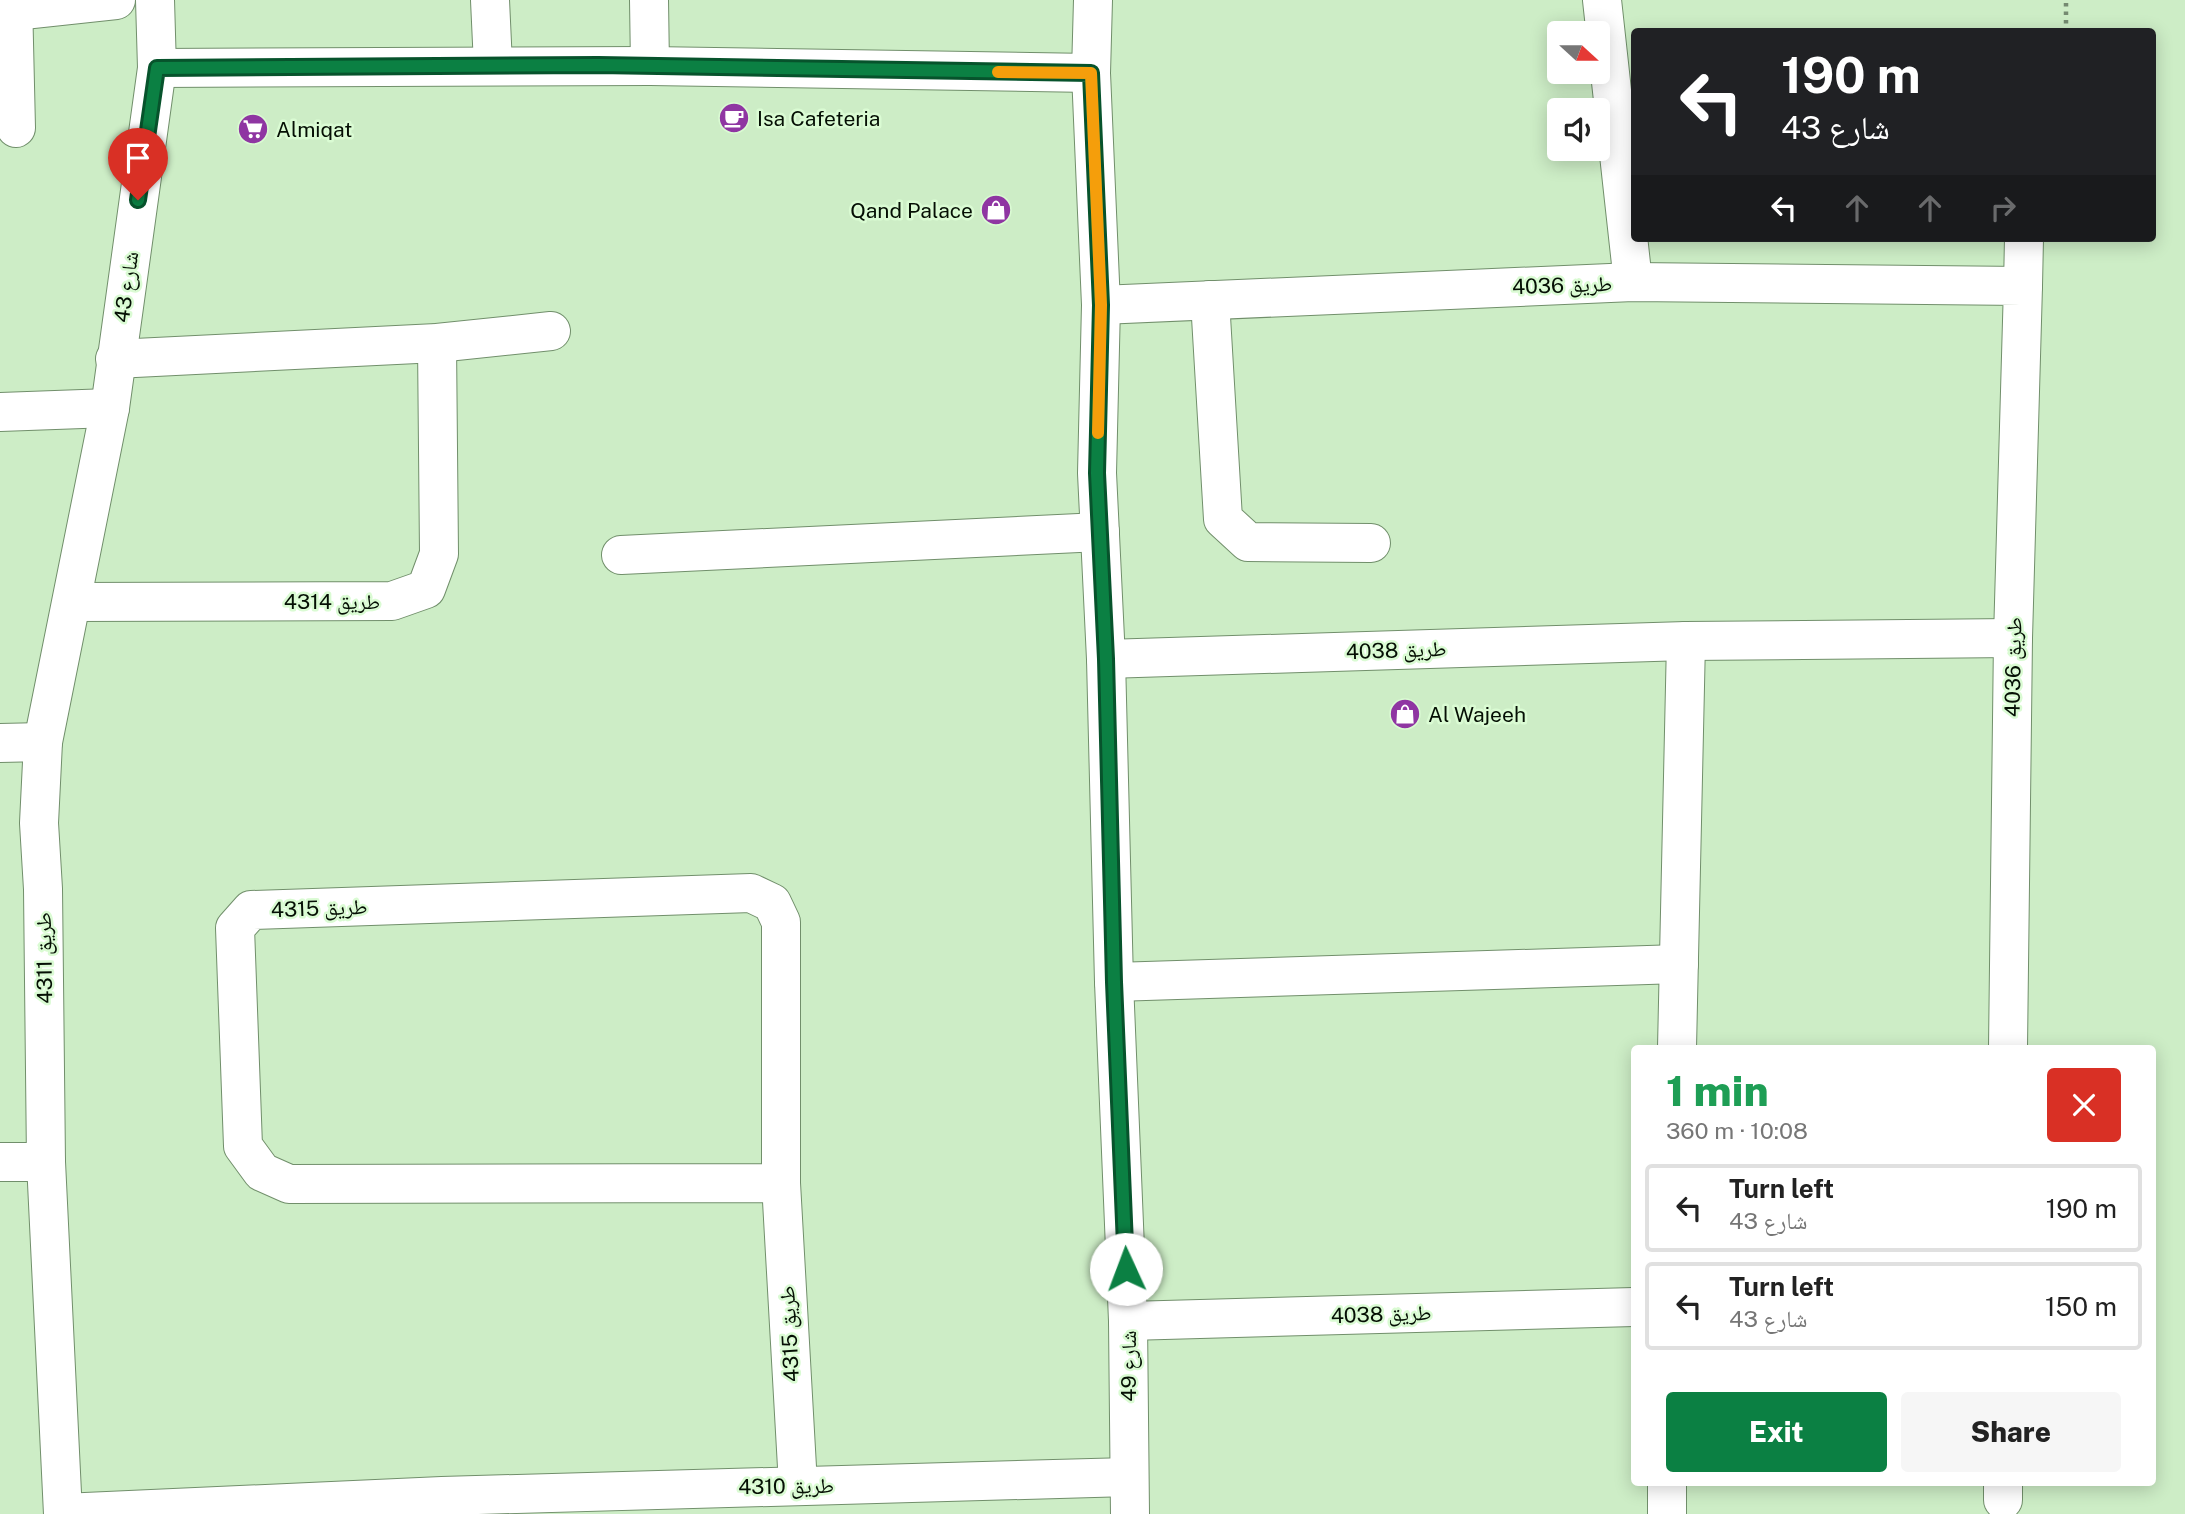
<!DOCTYPE html>
<meta charset="utf-8">
<style>
:root{--surface:#fff;--page:#f6f6f6;--text:#222;--muted:#767676;--line:#e0e0e0;--accent:#0b8043}
body{margin:0;font-family:"Public Sans","Noto Naskh Arabic",sans-serif;background:var(--page);color:var(--text);height:100vh;display:flex;flex-direction:column;font-size:26px;white-space:nowrap}
*{box-sizing:border-box;margin:0}
p{font-size:23px;color:var(--muted)}
.icon{flex:none;width:38px;height:38px;fill:none;stroke:currentColor;stroke-width:2;stroke-linecap:round;stroke-linejoin:round}
.map{position:relative;flex:1;overflow:hidden}
.side{position:absolute;left:1631px;top:1045px;width:525px;height:441px;display:flex;flex-direction:column;background:var(--surface);border-radius:7px;box-shadow:0 4px 18px #0003}
.side>*{flex:none}
.banner{position:absolute;left:1631px;top:28px;width:525px;height:214px;border-radius:7px;box-shadow:0 4px 18px #0003;background:#202124;color:#fff;overflow:hidden}
.needle{width:46px;rotate:111deg}
.controls{position:absolute;left:1547px;top:21px;display:grid;gap:14px}
.controls a{display:grid;place-items:center;width:63px;height:63px;border-radius:7px;background:var(--surface);box-shadow:0 4px 18px #0003;font-size:35px}
.pin{position:absolute;display:grid;place-items:center;width:60px;height:60px;color:#fff;margin:-72px -30px;border-radius:50% 50% 50% 0;rotate:-45deg;box-shadow:0 0 7px #0007}
.pin .icon{rotate:45deg}
.me{position:absolute;width:77px;margin:-38px;rotate:358deg;stroke-linejoin:round;filter:drop-shadow(0 0 5px #0008)}
.turn{display:flex;align-items:center;gap:24px;height:147px;padding:0 35px;font-size:32px}
.turn .icon{width:91px;height:91px;stroke-width:2.5}
.turn b{display:block;font-size:49px;line-height:60px}
.lanes{display:flex;align-items:center;height:66px;padding:0 35px;background:#0003;justify-content:center;gap:35px;direction:ltr}
.lanes .off{opacity:.35}
.round{display:grid;place-items:center;flex:none;width:74px;height:74px;border-radius:7px;background:var(--page)}
.overview{display:flex;align-items:center;justify-content:space-between;height:119px;padding:0 35px}
h1{font-size:42px;font-weight:800;line-height:52px;color:#1e9e55}
.action{display:flex;gap:14px;margin-top:auto;padding:14px 35px}
.action a{flex:1;height:80px;border-radius:7px;background:var(--accent);color:#fff;font-size:28px;font-weight:800;line-height:80px;text-align:center}
.action a+a{background:var(--page);color:var(--text)}
ul{padding:0;list-style:none}
li{display:flex;align-items:center;gap:21px;height:88px;margin:0 14px 10px;padding:0 21px;border:4px solid var(--line);border-radius:7px}
li div{flex:1}
li b{display:block;font-size:26px}
li em{font-style:normal}
.map>svg:first-child{display:block}
.lines{fill:none;stroke-linecap:round;stroke-linejoin:round}
.minor-casing{stroke:#718f6b;stroke-width:40}
.path{stroke:#748a70;stroke-width:4.5;stroke-dasharray:3.5 5;stroke-linecap:butt}
.minor{stroke:#fff;stroke-width:38}
.route-casing{stroke:#07532c;stroke-width:18}
.route{stroke:#0b8043;stroke-width:12}
.slow{stroke:#f59e0b;stroke-width:12}
.labels{text-anchor:middle;dominant-baseline:central;stroke-width:5;stroke-linejoin:round;paint-order:stroke}
.poi-label{font-size:21px;fill:#050f04;stroke:#dafbd3;text-anchor:start}
.street-label{font-size:21px;fill:#050f04;stroke:#dafbd3}
</style>
<div class="map">
<svg width="2185" height="1514" viewBox="0 0 2185 1514">
<rect width="100%" height="100%" fill="#cdedc6"/>
<g class="lines">
<g class="minor-casing">
<g id="minor">
<path d="M13 0 16 128"/>
<path d="M490 0 493 65"/>
<path d="M649 0 650 66"/>
<path d="M1093 0 1091 73 1101 305 1097 473 1106 659 1114 982 1128 1321 1130 1514"/>
<path d="M1602 0 1633 282"/>
<path d="M14 11 116 0"/>
<path d="M157 68 650 66 1091 73"/>
<path d="M2023 286 2024 238"/>
<path d="M1210 300 1223 519 1248 542 1371 543"/>
<path d="M1101 305 1633 282 2023 286 2013 638 2008 1048"/>
<path d="M115 359 437 343 551 331"/>
<path d="M0 412 110 408"/>
<path d="M621 555 1100 532"/>
<path d="M72 602 392 601 426 589 439 554 437 343"/>
<path d="M1106 659 1686 641 2013 638"/>
<path d="M0 743 43 742"/>
<path d="M1114 982 1679 964"/>
<path d="M1677 1048 1686 641"/>
<path d="M0 1162H46"/>
<path d="M781 1183 289 1184 262 1172 243 1146 235 928 251 910 751 893 772 903 781 922V1183L798 1485"/>
<path d="M1128 1321 1634 1307"/>
<path d="M2003 1500V1482"/>
<path d="M63 1513 442 1496 1129 1477"/>
<path d="M63 1514 46 1162 43 889 39 823 43 742 110 408 157 68 155 0"/>
<path d="M1667 1514V1482"/>
</g>
</g>
<path class="path" d="M2066 32V0"/>
<use href="#minor" class="minor"/>
</g>
<g class="lines">
<g class="route-casing">
<path id="route" d="M138 200 157 68 598 65 1091 73 1101 305 1097 473 1106 659 1114 982 1126 1269"/>
</g>
<use href="#route" class="route"/>
<path class="slow" d="M998 72 1091 73 1101 305 1098 433"/>
</g>
<defs>
<g id="cafe-disc" transform="scale(1.575)"><circle r="9.5" fill="#8f36a2" stroke="#dafbd3"/><path d="M-5.5-4.5H6V0H3Q3 3.5 0 3.5H-2.5Q-5.5 3.5-5.5 0ZM3-3.2v2h1.7v-2ZM-6 4.5H4V6H-6Z" fill="#fff"/></g>
<g id="supermarket-disc" transform="scale(1.575)"><circle r="9.5" fill="#8f36a2" stroke="#dafbd3"/><path d="M-6-5.5h2.5l.6 2H6L4.5 2H-2.5L-4.4-4H-6ZM-1.5 3.2a1.3 1.3 0 1 0 .1 0ZM3 3.2a1.3 1.3 0 1 0 .1 0Z" fill="#fff"/></g>
<g id="shop-disc" transform="scale(1.575)"><circle r="9.5" fill="#8f36a2" stroke="#dafbd3"/><path d="M-5-2.5h2.3a2.7 3.5 0 0 1 5.4 0H5L5.5 6h-11ZM-1.5-2.5h3a1.5 2.3 0 0 0-3 0Z" fill="#fff"/></g>
</defs>
<g fill-rule="evenodd">
<use href="#cafe-disc" x="734" y="118"/>
<use href="#supermarket-disc" x="253" y="129"/>
<use href="#shop-disc" x="996" y="210"/>
<use href="#shop-disc" x="1405" y="714"/>
</g>
<g class="labels">
<g class="poi-label">
<text x="757" y="118">Isa Cafeteria</text>
<text x="276" y="129">Almiqat</text>
<text x="973" y="210" text-anchor="end">Qand Palace</text>
<text x="1428" y="714">Al Wajeeh</text>
</g>
<g class="street-label">
<text transform="translate(1562 285) rotate(-2)">طريق 4036</text>
<text transform="translate(126 287) rotate(-82)">شارع 43</text>
<text x="332" y="601">طريق 4314</text>
<text transform="translate(1396 650) rotate(-2)">طريق 4038</text>
<text transform="translate(2013 667) rotate(-89)">طريق 4036</text>
<text transform="translate(319 908) rotate(-2)">طريق 4315</text>
<text transform="translate(44 958) rotate(-91)">طريق 4311</text>
<text transform="translate(1381 1314) rotate(-2)">طريق 4038</text>
<text transform="translate(789 1334) rotate(-93)">طريق 4315</text>
<text transform="translate(1128 1366) rotate(-90)">شارع 49</text>
<text transform="translate(786 1486) rotate(-1)">طريق 4310</text>
</g>
</g>
</svg>
<div class="controls">
<a><svg class="needle" viewBox="-14 -14 28 28"><path d="M0-13l5 13h-10z" fill="#e53935"/><path d="M0 13l5-13h-10z" fill="#767676"/></svg></a>
<a><svg class="icon" aria-label="sound" viewBox="0 0 24 24"><path d="M4 9h4l5-4v14l-5-4H4zM17 9q2 3 0 6"/></svg></a>
</div>
<div class="pin" style="left:138px;top:200px;background:#d93025"><svg class="icon" aria-label="arrive" viewBox="0 0 24 24"><path d="M6 21V4h12l-3 4 3 4H6"/></svg></div>
<svg class="me" style="left:1126px;top:1269px" viewBox="-20 -20 40 40"><circle r="19" fill="#fff"/><path d="M0-13L10 11 0 6-10 11z" fill="#0b8043"/></svg>
<div class="banner">
<div class="turn"><svg class="icon" aria-label="left" viewBox="0 0 24 24"><path d="M17 20v-9H6M10 6l-5 5 5 5"/></svg><div><b>190 m</b>شارع 43</div></div>
<div class="lanes"><svg class="icon" aria-label="left" viewBox="0 0 24 24"><path d="M17 20v-9H6M10 6l-5 5 5 5"/></svg><svg class="icon off" aria-label="ahead" viewBox="0 0 24 24"><path d="M12 20V5M6 11l6-6 6 6"/></svg><svg class="icon off" aria-label="ahead" viewBox="0 0 24 24"><path d="M12 20V5M6 11l6-6 6 6"/></svg><svg class="icon off" aria-label="right" viewBox="0 0 24 24"><path d="M7 20v-9h11M14 6l5 5-5 5"/></svg></div>
</div>
<section class="side">
<div class="overview"><div><h1>1 min</h1><p>360 m · 10:08</p></div><a class="round" style="background:#d93025;color:#fff"><svg class="icon" aria-label="close" viewBox="0 0 24 24"><path d="M6 6l12 12M18 6L6 18"/></svg></a></div>
<ul>
<li><svg class="icon" aria-label="left" viewBox="0 0 24 24"><path d="M17 20v-9H6M10 6l-5 5 5 5"/></svg><div><b>Turn left</b><p>شارع 43</p></div><em>190 m</em></li>
<li><svg class="icon" aria-label="left" viewBox="0 0 24 24"><path d="M17 20v-9H6M10 6l-5 5 5 5"/></svg><div><b>Turn left</b><p>شارع 43</p></div><em>150 m</em></li>
</ul>
<div class="action"><a>Exit</a><a>Share</a></div>
</section>
</div>
